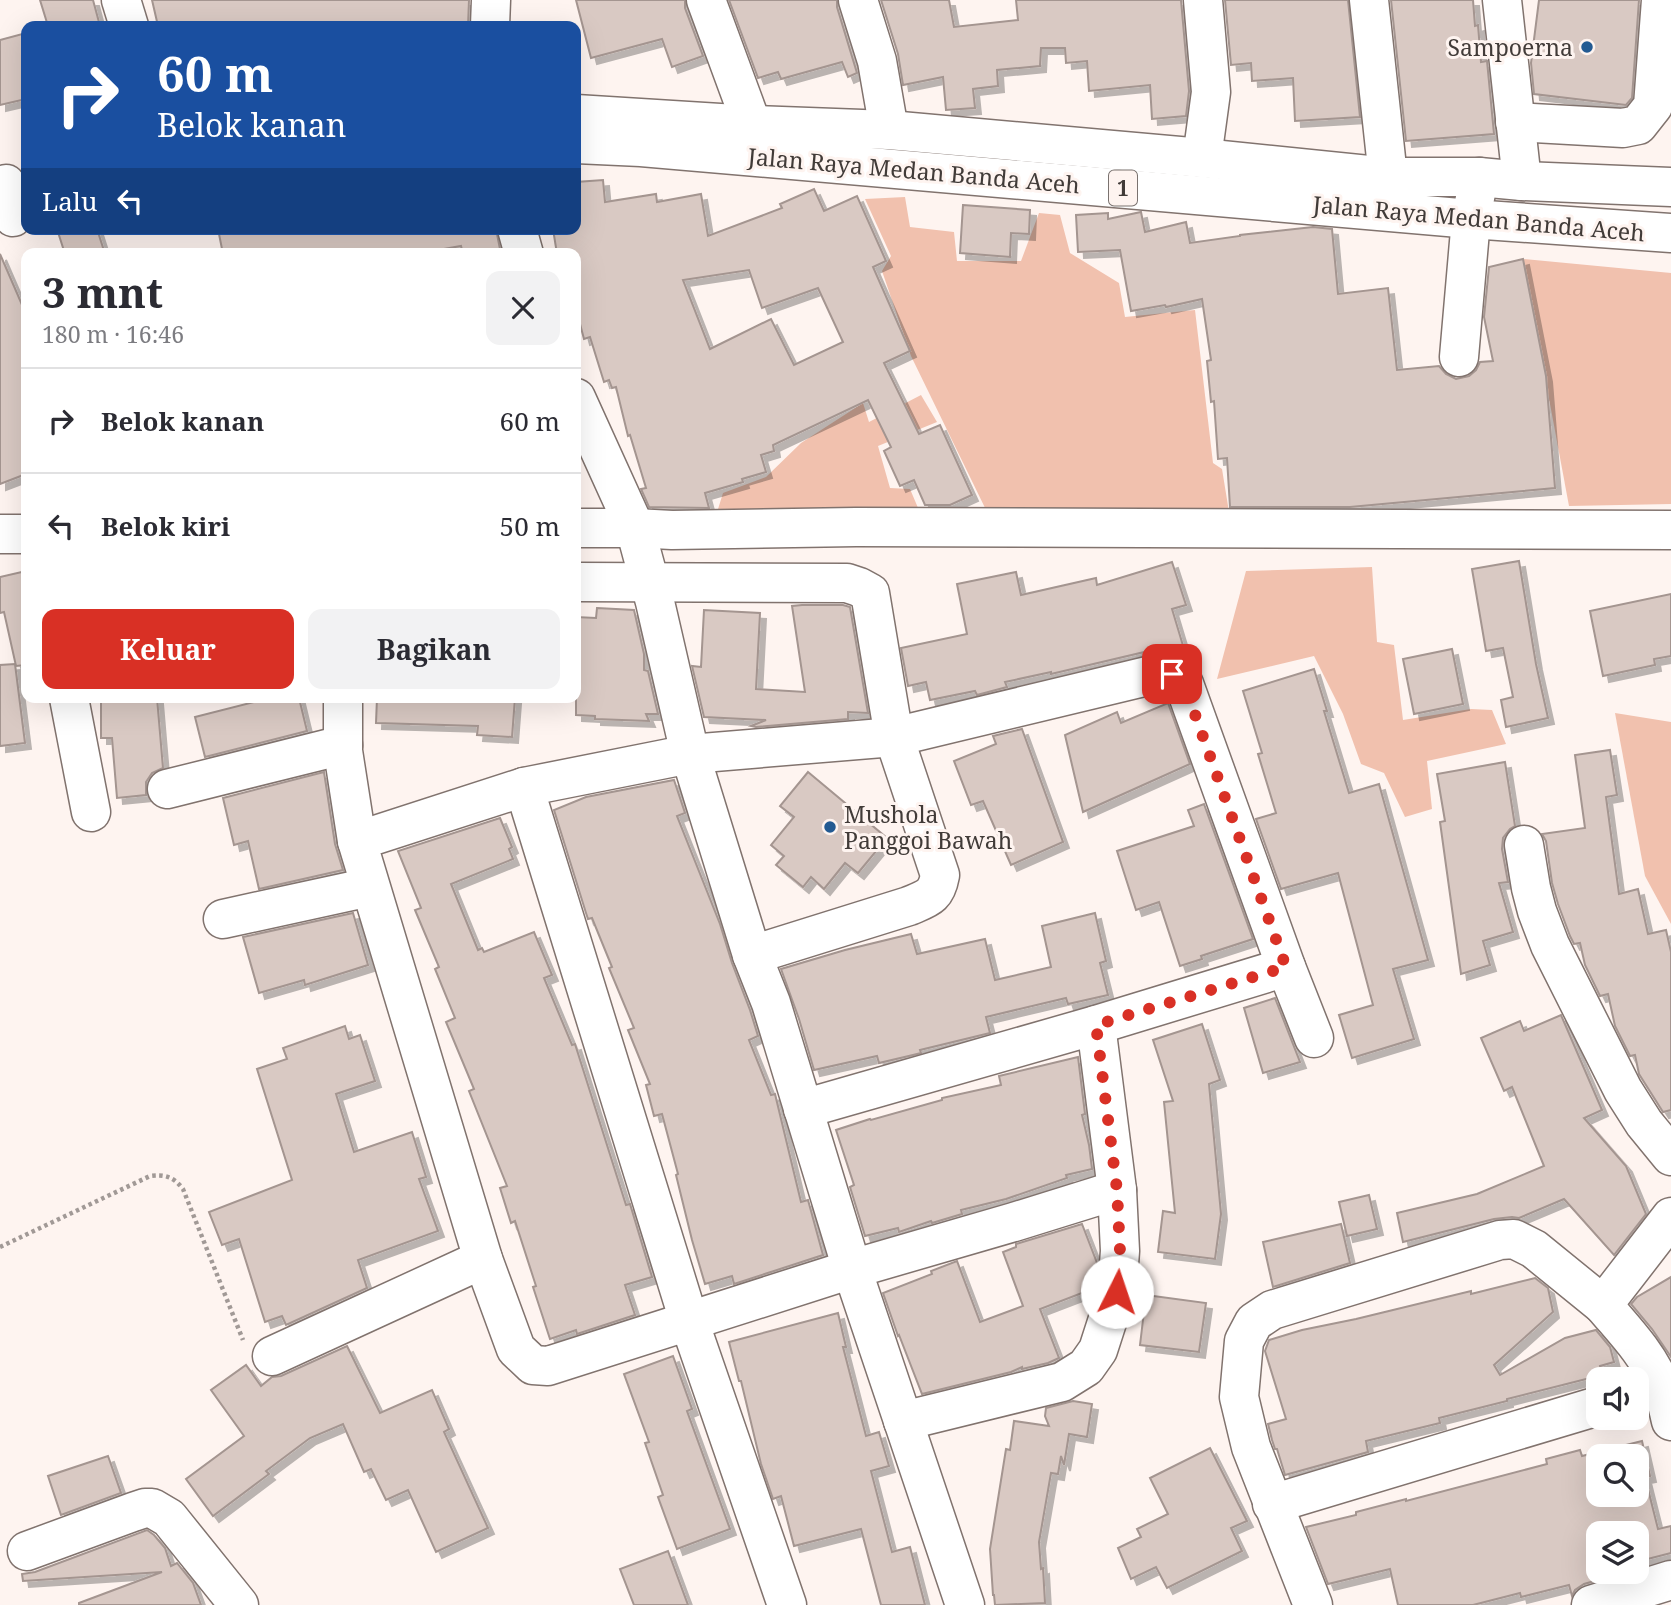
<!DOCTYPE html>
<html lang="id">
<meta charset="utf-8">
<style>
:root{--surface:#fff;--page:#f2f2f3;--text:#2b2b33;--muted:#7c7c81;--line:#e1e1e2;--accent:#d93025}
body{margin:0;font-family:"Noto Serif",serif;background:var(--page);color:var(--text);height:100vh;display:flex;flex-direction:column;font-size:26px;white-space:nowrap}
*{box-sizing:border-box;margin:0}
p{font-size:23px;color:var(--muted)}
.icon{flex:none;width:38px;height:38px;fill:none;stroke:currentColor;stroke-width:2;stroke-linecap:round;stroke-linejoin:round}
.map{position:relative;flex:1;overflow:hidden}
.side{position:absolute;left:21px;top:248px;width:560px;height:455px;display:flex;flex-direction:column;background:var(--surface);border-radius:14px;box-shadow:0 7px 28px #0002}
.side>*{flex:none}
.top-card{position:absolute;left:21px;top:21px;width:560px;height:214px;border-radius:14px;box-shadow:0 7px 28px #0002;background:#1a4fa0;color:#fff;overflow:hidden}
.buttons{position:absolute;left:1586px;top:1367px;display:grid;gap:14px}
.buttons a{display:grid;place-items:center;width:63px;height:63px;border-radius:14px;background:var(--surface);box-shadow:0 7px 28px #0002;font-size:35px}
.pin{position:absolute;display:grid;place-items:center;width:60px;height:60px;color:#fff;margin:-30px;border-radius:14px;box-shadow:0 4px 10px #0006}
.me{position:absolute;width:77px;margin:-38px;rotate:4deg;stroke-linejoin:round;filter:drop-shadow(0 0 5px #0008)}
.turn{display:flex;align-items:center;gap:24px;height:147px;padding:0 21px;font-size:32px}
.turn .icon{width:91px;height:91px;stroke-width:2.5}
.turn b{display:block;font-size:49px;line-height:60px}
.then{display:flex;align-items:center;height:66px;padding:0 21px;background:#0003;gap:14px;font-size:26px}
.round{display:grid;place-items:center;flex:none;width:74px;height:74px;border-radius:14px;background:var(--page)}
.head{display:flex;align-items:center;justify-content:space-between;height:119px;padding:0 21px}
h1{font-size:42px;font-weight:700;line-height:52px}
.action{display:flex;gap:14px;margin-top:auto;padding:14px 21px}
.action a{flex:1;height:80px;border-radius:14px;background:var(--accent);color:#fff;font-size:28px;font-weight:700;line-height:80px;text-align:center}
.action a+a{background:var(--page);color:var(--text)}
ul{padding:0;list-style:none}
li{display:flex;align-items:center;gap:21px;height:105px;padding:0 21px;border-top:2px solid var(--line)}
li div{flex:1}
li b{display:block;font-size:26px}
li em{font-style:normal}
.map>svg:first-child{display:block}
.green{fill:#f1c1ae}
.building{fill:#d9c9c3;stroke:#a49590;stroke-width:2;fill-rule:evenodd;filter:url(#shadow)}
.lines{fill:none;stroke-linecap:round;stroke-linejoin:round}
.minor-casing{stroke:#81736e;stroke-width:41}
.highway-casing{stroke:#81736e;stroke-width:41}
.path{stroke:#a19996;stroke-width:4.5;stroke-dasharray:3.5 3.5;stroke-linecap:butt}
.minor{stroke:#fff;stroke-width:38}
.highway{stroke:#fff;stroke-width:38}
.route{stroke:#d93025;stroke-width:12;stroke-dasharray:0 21.6}
.poi-dot{fill:#235a92;stroke:#fef4f0;stroke-width:2.5}
.labels{text-anchor:middle;dominant-baseline:central;stroke-width:6;stroke-linejoin:round;paint-order:stroke}
.shield{fill:#fef4f0;stroke:#7a726f;stroke-width:2}
.shield-label{font-size:21px;font-weight:bold;fill:#413b38}
.poi-label{font-size:23px;fill:#413b38;stroke:#fef4f0;text-anchor:end}
.street-label{font-size:23px;fill:#413b38;stroke:#fef4f0}
</style>
<div class="map">
<svg width="1671" height="1605" viewBox="0 0 1671 1605">
<defs>
<filter id="shadow"><feDropShadow dx="6" dy="6" stdDeviation="0" flood-color="#0004"/></filter>
</defs>
<rect width="100%" height="100%" fill="#fef4f0"/>
<g class="green">
<path d="M905 197 910 227 954 232 957 261H1021L1039 213 1060 215 1070 253 1119 283 1125 317 1195 310 1213 463 1222 469 1230 518 988 514 911 356 882 271 891 256 865 199Z"/>
<path d="M1523 259 1671 273V504L1569 506Z"/>
<path d="M921 395 937 422 878 446 890 488 910 489 924 522H714L723 493 766 477 801 443 863 403 869 422Z"/>
<path d="M1372 567 1377 642 1394 645 1403 720 1471 709 1492 710 1506 744 1427 761 1432 809 1405 817 1384 773 1361 764 1343 714 1314 656 1217 679 1246 571Z"/>
<path d="M1615 713 1671 722V924L1645 876Z"/>
</g>
<g class="building">
<path d="M40 0H93L100 26H48Z"/>
<path d="M152 0H469L468 26H158Z"/>
<path d="M576 0H685V8L703 56 672 67 662 39 591 58Z"/>
<path d="M729 0H837V7L857 73 848 77 842 62 781 79 778 72 758 78Z"/>
<path d="M881 0H949L954 27 1018 20 1016 0H1181L1189 91 1186 116 1152 119 1150 85 1089 91 1087 61 1066 63 1065 48H1041L1040 66 997 70 998 86 973 89 975 108 946 110 943 77 903 85 898 54Z"/>
<path d="M1225 0H1348L1360 117 1295 121 1293 78 1252 81 1251 63 1231 65Z"/>
<path d="M1391 0H1473L1475 26 1478 25 1481 62 1487 61 1494 134 1406 141Z"/>
<path d="M1539 0H1639L1632 98 1626 105 1534 94 1531 63Z"/>
<path d="M26 33V99L0 105V40Z"/>
<path d="M603 180 605 202 656 194 657 202 701 194 708 236 782 208 780 204 814 189 824 211 857 196 886 261 873 267 910 351 884 363 919 434 940 425 972 495 950 505H925L914 480 900 486 884 451 891 447 868 400 773 445 774 451 761 455 766 472 742 479 743 482 705 493 709 508 649 507 641 489 646 488 630 435 628 436 616 387 612 388 609 380 604 382 590 337 584 339 580 324 576 325V254H557L553 229H576V182ZM749 270 762 308 818 288 843 342 794 365 771 319 710 349 683 280Z"/>
<path d="M963 205 1030 210 1029 234 1011 233 1010 257 960 253Z"/>
<path d="M1141 212 1145 232 1186 222 1190 243 1240 236V235L1313 227 1332 229 1338 294 1388 288 1397 370 1439 366 1446 374 1456 379 1469 376 1476 370 1480 362 1493 361 1484 317 1489 267 1523 259 1546 376 1555 488 1350 507H1230L1227 458 1218 459 1214 401 1211 402 1207 361 1211 360 1202 299 1166 307 1165 305 1131 311 1120 250 1078 252 1076 215 1108 213V219Z"/>
<path d="M57 229H97L105 254H65Z"/>
<path d="M218 229H496L501 254H463L461 246 416 254H223Z"/>
<path d="M0 254 26 314V474L0 484Z"/>
<path d="M1519 561 1536 664 1548 718 1506 727 1501 700 1513 697 1503 648 1486 651 1472 569Z"/>
<path d="M1172 562 1186 605 1172 609 1184 649 1171 653 1154 652 1153 650 1051 674V672L1005 682 1007 687 977 695 975 691 930 700 926 682 908 686 901 648 967 634 957 584 1016 572 1021 595 1096 578 1097 585Z"/>
<path d="M26 571V665L16 666 4 612 0 613V577Z"/>
<path d="M1671 594V656L1654 659 1655 665 1603 676 1590 611Z"/>
<path d="M802 605H843L850 607 868 713 848 712V719L756 727 751 726 766 720 704 717 692 666 701 667 704 610 760 613 756 689 805 692 792 606Z"/>
<path d="M597 608 634 610 644 654V670L648 671 658 714H646L649 721 595 719V716L576 715V617L596 618Z"/>
<path d="M1452 649 1463 704 1414 714 1403 659Z"/>
<path d="M15 664 25 743 0 746V665Z"/>
<path d="M1314 669 1327 711H1324L1349 793 1379 784 1428 960 1393 969 1414 1039 1352 1058 1339 1015 1373 1005 1338 873 1281 889 1256 819 1276 813 1258 754 1262 753 1243 691Z"/>
<path d="M101 698H157L163 768 152 773 146 782V795L117 798 112 738H101Z"/>
<path d="M270 698H299L307 731 205 757 195 717Z"/>
<path d="M377 698H515L512 737 477 735 478 726 376 723Z"/>
<path d="M1168 703 1190 764 1083 812 1065 735 1117 712 1121 723Z"/>
<path d="M1022 729 1063 842 1011 865 983 801 971 805 954 761 996 744 993 736Z"/>
<path d="M1610 750 1617 795 1606 797 1619 894 1638 889 1648 934 1666 930 1671 952V1110L1663 1112 1639 1074 1635 1055 1630 1056 1615 1026 1608 994 1600 996 1585 965 1580 943 1574 944 1570 936 1558 904 1552 883 1546 841 1542 834 1585 828 1575 755Z"/>
<path d="M1505 762 1515 826 1510 829 1503 838 1502 849 1508 882 1499 883 1513 932 1483 941 1490 965 1461 974 1440 822 1445 821 1437 774Z"/>
<path d="M324 772 335 844 343 870 259 889 248 841 234 845 223 798Z"/>
<path d="M808 772 887 838 858 873 845 863 824 889 811 877 803 887 776 865 784 856 771 845 794 817 780 806Z"/>
<path d="M674 780 685 813 677 816 720 924 732 963 750 1010 758 1036 749 1040 771 1095 775 1094 801 1202 808 1200 823 1255 734 1284 732 1276 705 1284 692 1240 676 1175 678 1174 662 1114 654 1116 646 1085 650 1084 628 1030 634 1028 609 968 612 967 592 918 588 919 586 913 554 810 586 797Z"/>
<path d="M1204 804 1253 939 1201 956 1202 959 1180 966 1159 902 1136 910 1117 851 1194 826 1188 810Z"/>
<path d="M500 818 512 847 509 849 513 859 451 884 478 950 482 948 484 952 534 932 552 975 544 978 572 1045 575 1044 626 1205 630 1204 652 1277 625 1285 635 1315 577 1334 576 1330 550 1339 533 1287 536 1286 515 1221 511 1223 500 1188 507 1186 469 1091 474 1089 446 1022 455 1018 435 969 439 967 415 910 421 908 398 851Z"/>
<path d="M353 913 368 965 305 985 304 980 259 993 243 937Z"/>
<path d="M1095 913 1106 961 1100 963 1108 995 1068 1004 1066 998 986 1017 990 1033 920 1050 921 1053 913 1055 879 1063 877 1056 814 1070 799 1019 781 969 845 950 911 934 917 954 985 939 995 980 1051 967 1042 926Z"/>
<path d="M1275 998 1300 1062 1263 1073 1244 1008Z"/>
<path d="M1561 1015 1602 1110 1584 1118 1626 1166 1646 1214 1614 1255 1564 1199 1519 1218 1512 1217 1494 1219 1403 1242 1397 1213 1477 1194 1544 1166 1512 1087 1504 1091 1481 1038 1520 1021 1524 1031Z"/>
<path d="M1202 1024 1220 1080 1209 1084 1221 1214 1215 1259 1158 1252 1163 1211 1175 1213 1164 1102 1173 1101 1153 1040Z"/>
<path d="M345 1026 349 1039 360 1035 375 1081 336 1094 354 1152 412 1132 426 1177 419 1179 438 1231 358 1260 367 1288 286 1325 282 1316 265 1322 239 1239 222 1245 209 1212 292 1180 257 1069 287 1059 283 1048Z"/>
<path d="M1078 1057 1085 1114 1082 1115 1089 1145 1092 1169 1066 1175 1067 1178 1006 1199 961 1210 962 1214 932 1223 931 1221 899 1232 898 1228 865 1236 850 1187 854 1185 836 1130 870 1119 871 1120 942 1100V1098L1001 1085 999 1076Z"/>
<path d="M1369 1195 1377 1229 1347 1236 1339 1202Z"/>
<path d="M1082 1224 1097 1263 1095 1288 1040 1309 1059 1358 1048 1363 1022 1369V1367L1011 1372 922 1394 899 1335 898 1336 883 1293 932 1274 931 1271 957 1261 980 1322 1023 1306 1003 1252 1016 1247V1244Z"/>
<path d="M1341 1224 1350 1263 1273 1287 1263 1242Z"/>
<path d="M1671 1277V1357L1652 1329 1631 1304 1637 1297Z"/>
<path d="M1535 1278 1548 1288 1553 1312 1494 1365 1500 1375 1565 1338 1596 1330 1610 1347 1614 1362 1600 1366 1602 1375 1507 1399V1401L1439 1418 1440 1423 1366 1441 1368 1452 1285 1475 1277 1449H1275L1272 1440 1268 1424 1286 1419 1265 1351 1269 1340 1302 1330 1356 1319 1471 1291V1294Z"/>
<path d="M1146 1295 1206 1303 1199 1352 1140 1345Z"/>
<path d="M838 1313 846 1347H843L866 1436 879 1432 889 1466 871 1471 892 1552 910 1547 925 1605H881L861 1529 794 1546 781 1496 773 1499 761 1464 741 1381H739L729 1342Z"/>
<path d="M347 1346 380 1413 432 1390 449 1429 444 1432 488 1528 436 1552 408 1490 386 1500 371 1469 364 1472 343 1424 310 1438 266 1471 269 1474 213 1516 186 1479 244 1436 211 1390 246 1365 261 1386 272 1377 281 1376Z"/>
<path d="M673 1356 692 1409 687 1411 730 1529 677 1549 658 1497 663 1495 645 1443 649 1442 624 1374Z"/>
<path d="M1073 1401 1092 1404 1087 1437 1069 1434 1064 1465 1061 1456 1058 1474 1051 1473 1039 1542 1041 1569 1043 1568 1045 1603 995 1605 994 1595H993L990 1549 1006 1449 1010 1450 1014 1421 1049 1426 1045 1416 1046 1408Z"/>
<path d="M1642 1441 1650 1476 1645 1477 1658 1529 1671 1526V1553L1636 1562V1533H1598V1572H1596L1598 1580 1584 1584 1575 1590 1572 1596 1569 1585 1521 1597 1520 1593 1473 1605H1398L1390 1569 1328 1584 1306 1527 1356 1515V1512L1406 1499V1501L1547 1464 1546 1459 1580 1450 1582 1456ZM1598 1456H1636V1494H1598Z"/>
<path d="M1210 1448 1247 1521 1231 1528 1242 1551 1167 1588 1156 1567 1131 1579 1118 1548 1141 1537 1137 1529 1168 1514 1150 1478Z"/>
<path d="M108 1456 121 1493 61 1515 48 1476Z"/>
<path d="M147 1530 154 1535 165 1548 171 1566 177 1563 193 1583 201 1605H79V1603L162 1572 23 1581 22 1574 35 1572Z"/>
<path d="M668 1551 688 1605H634L620 1569Z"/>
</g>
<g class="lines">
<g class="minor-casing">
<g id="minor">
<path d="M121 0 129 26"/>
<path d="M706 0 752 125"/>
<path d="M858 0 877 61 889 130"/>
<path d="M1369 0 1388 177"/>
<path d="M1502 0 1522 181"/>
<path d="M490 26 491 0"/>
<path d="M1515 122 1623 128 1638 125 1653 106 1661 0"/>
<path d="M1202 158 1211 92 1203 0"/>
<path d="M517 229 524 254"/>
<path d="M1459 357 1471 219 1479 177"/>
<path d="M576 398 635 528 655 602 690 754 752 955 771 1003 852 1269 965 1605"/>
<path d="M576 528H635L672 530 856 527 1671 530"/>
<path d="M0 534H26"/>
<path d="M576 582 847 583 859 587 870 593 894 737 940 875C936 897 928 898 909 906L752 955"/>
<path d="M69 698 91 812"/>
<path d="M343 698V751L357 841"/>
<path d="M524 787 689 1321 787 1605"/>
<path d="M167 789 343 745"/>
<path d="M1524 845 1531 888 1537 911 1550 945 1623 1090 1644 1123 1671 1156"/>
<path d="M223 919 370 887"/>
<path d="M803 1109 1096 1025 1286 967"/>
<path d="M1117 1190 1014 1222 852 1269 548 1366 533 1365 516 1349 483 1259 357 841 524 787 690 754 894 737 1156 674C1170 674 1175 673 1184 684L1286 967 1314 1038"/>
<path d="M1603 1305C1624 1330 1647 1353 1660 1384 1666 1395 1668 1409 1671 1421"/>
<path d="M272 1356 483 1259"/>
<path d="M903 1421 1062 1382 1086 1367 1098 1350 1117 1291 1120 1251 1117 1190 1096 1025"/>
<path d="M1272 1504 1598 1406"/>
<path d="M27 1551 133 1512 145 1508H152L169 1518 239 1605"/>
<path d="M1313 1605 1251 1447 1239 1397 1244 1341 1254 1322 1272 1310 1500 1240 1514 1239 1534 1249 1603 1305 1671 1217"/>
<path d="M1591 1605 1671 1580"/>
</g>
</g>
<g class="highway-casing">
<g id="highway">
<path d="M576 114 752 125 889 130 1202 158 1388 177H1479L1522 181 1671 187"/>
<path d="M576 144 641 147 1471 219 1671 233"/>
<path d="M6 184 13 217"/>
</g>
</g>
<path class="path" d="M0 1247 150 1176C165 1174 174 1177 183 1189L243 1340"/>
<use href="#minor" class="minor"/>
<use href="#highway" class="highway"/>
</g>
<g class="lines">
<path class="route" d="M1117 1292 1120 1251 1117 1190 1096 1025 1286 967 1184 684 1178 677 1172 674"/>
</g>
<g class="poi-dot">
<circle cx="1587" cy="47" r="7"/>
<circle cx="830" cy="827" r="7"/>
</g>
<g class="labels">
<rect class="shield" x="1109" y="170.5" width="28" height="35" rx="5"/>
<g class="shield-label">
<text x="1123" y="188">1</text>
</g>
<g class="poi-label">
<text x="1573" y="47">Sampoerna</text>
<text x="844" y="814" text-anchor="start">Mushola<tspan x="844" dy="26">Panggoi Bawah</tspan></text>
</g>
<g class="street-label">
<text transform="translate(914 170) rotate(5)">Jalan Raya Medan Banda Aceh</text>
<text transform="translate(1479 218) rotate(5)">Jalan Raya Medan Banda Aceh</text>
</g>
</g>
</svg>
<div class="buttons">
<a><svg class="icon" aria-label="sound" viewBox="0 0 24 24"><path d="M4 9h4l5-4v14l-5-4H4zM17 9q2 3 0 6"/></svg></a>
<a><svg class="icon" aria-label="search" viewBox="0 0 24 24"><circle cx="10" cy="10" r="6"/><path d="M15 15l6 6"/></svg></a>
<a><svg class="icon" aria-label="layers" viewBox="0 0 24 24"><path d="M12 4l9 5-9 5-9-5zM3 14l9 5 9-5"/></svg></a>
</div>
<div class="pin" style="left:1172px;top:674px;background:#d93025"><svg class="icon" aria-label="arrive" viewBox="0 0 24 24"><path d="M6 21V4h12l-3 4 3 4H6"/></svg></div>
<svg class="me" style="left:1117px;top:1292px" viewBox="-20 -20 40 40"><circle r="19" fill="#fff"/><path d="M0-13L10 11 0 6-10 11z" fill="#d93025"/></svg>
<div class="top-card">
<div class="turn"><svg class="icon" aria-label="right" viewBox="0 0 24 24"><path d="M7 20v-9h11M14 6l5 5-5 5"/></svg><div><b>60 m</b>Belok kanan</div></div>
<div class="then">Lalu<svg class="icon" aria-label="left" viewBox="0 0 24 24"><path d="M17 20v-9H6M10 6l-5 5 5 5"/></svg></div>
</div>
<section class="side">
<div class="head"><div><h1>3 mnt</h1><p>180 m · 16:46</p></div><a class="round"><svg class="icon" aria-label="close" viewBox="0 0 24 24"><path d="M6 6l12 12M18 6L6 18"/></svg></a></div>
<ul>
<li><svg class="icon" aria-label="right" viewBox="0 0 24 24"><path d="M7 20v-9h11M14 6l5 5-5 5"/></svg><div><b>Belok kanan</b></div><em>60 m</em></li>
<li><svg class="icon" aria-label="left" viewBox="0 0 24 24"><path d="M17 20v-9H6M10 6l-5 5 5 5"/></svg><div><b>Belok kiri</b></div><em>50 m</em></li>
</ul>
<div class="action"><a>Keluar</a><a>Bagikan</a></div>
</section>
</div>
